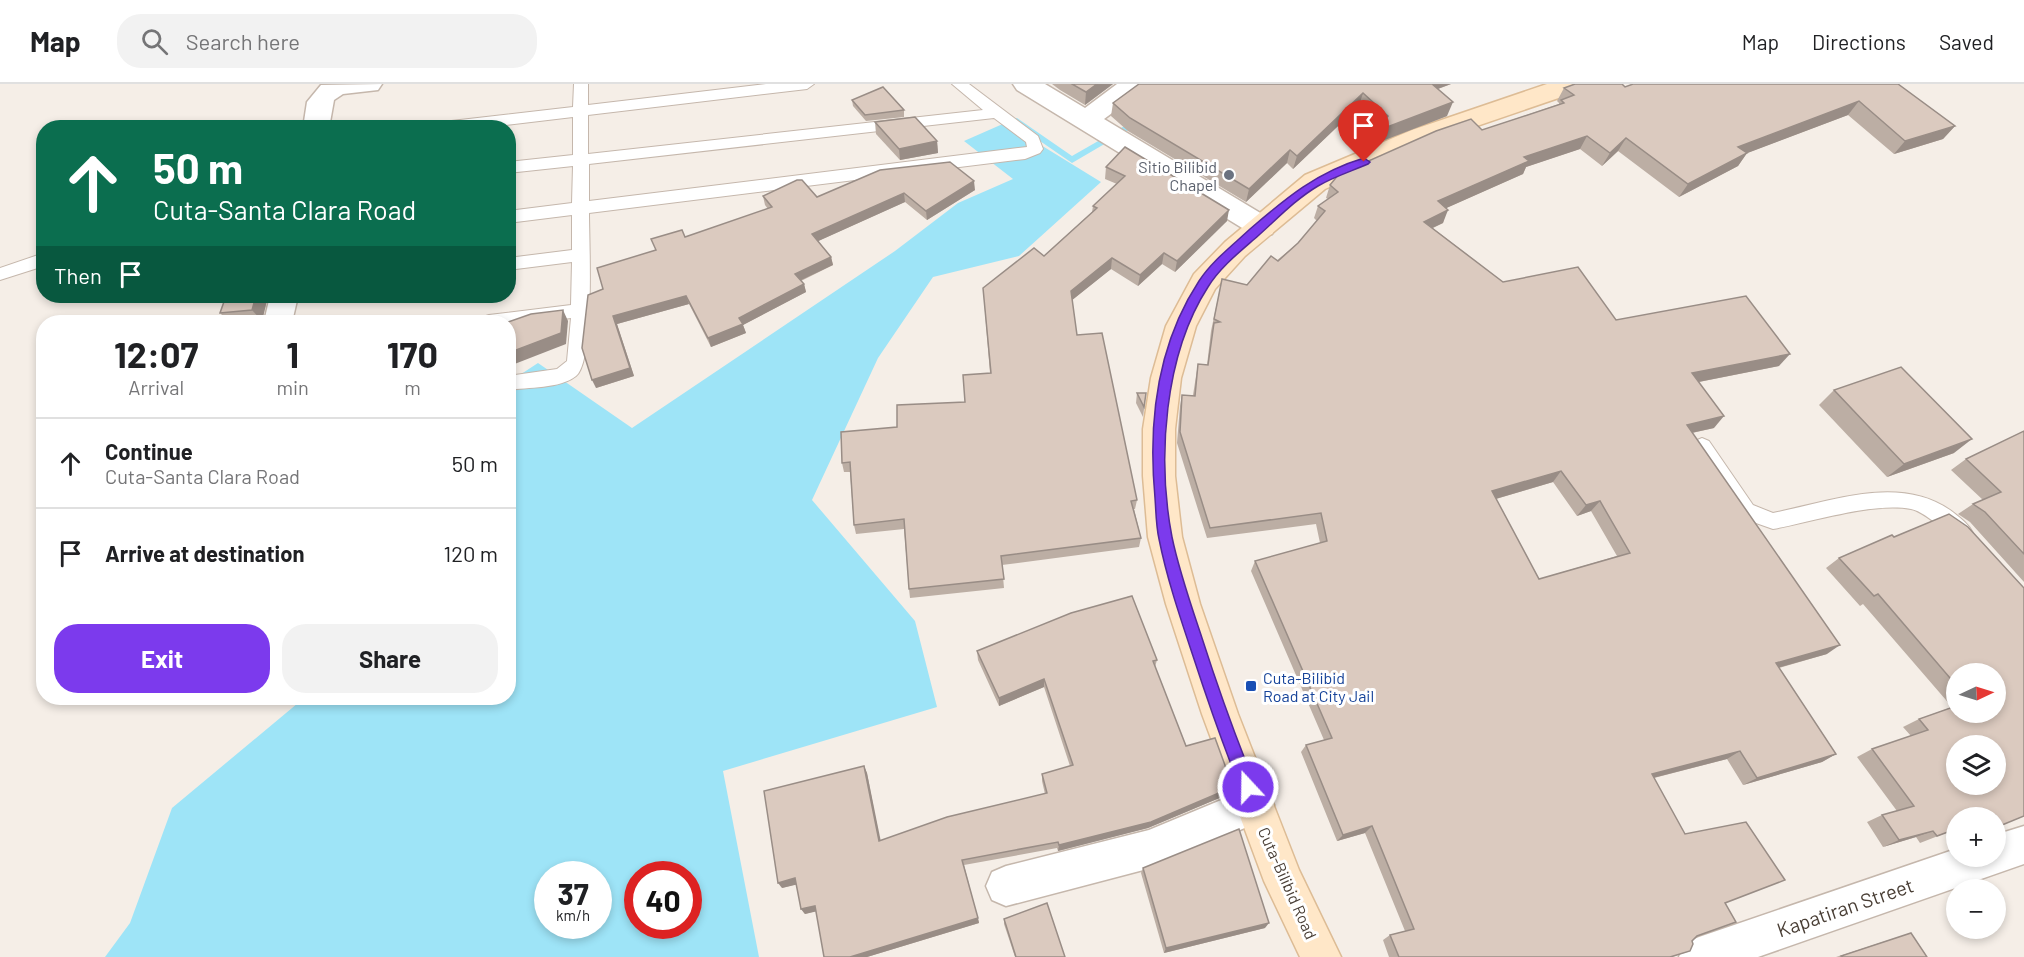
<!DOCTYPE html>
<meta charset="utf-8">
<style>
:root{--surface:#fff;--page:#f2f2f2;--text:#202124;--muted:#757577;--line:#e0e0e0;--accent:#7c3aed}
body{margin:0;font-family:Barlow,sans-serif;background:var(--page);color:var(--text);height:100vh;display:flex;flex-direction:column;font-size:22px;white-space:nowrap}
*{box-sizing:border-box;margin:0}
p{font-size:20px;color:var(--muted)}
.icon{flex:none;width:33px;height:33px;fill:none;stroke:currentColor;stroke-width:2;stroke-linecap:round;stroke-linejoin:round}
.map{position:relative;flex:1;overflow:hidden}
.panel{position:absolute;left:36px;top:231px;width:480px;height:390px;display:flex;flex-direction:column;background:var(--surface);border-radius:24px;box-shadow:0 3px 9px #0003}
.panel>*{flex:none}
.guide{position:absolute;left:36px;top:36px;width:480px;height:183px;border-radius:24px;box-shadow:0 3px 9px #0003;background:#0b6e4f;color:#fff;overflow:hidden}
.needle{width:39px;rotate:86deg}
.buttons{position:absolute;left:1946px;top:579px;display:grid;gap:12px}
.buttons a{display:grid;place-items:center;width:60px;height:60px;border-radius:50%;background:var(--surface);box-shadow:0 3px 9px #0003;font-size:30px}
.speed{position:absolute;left:534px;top:777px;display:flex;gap:12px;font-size:30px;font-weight:700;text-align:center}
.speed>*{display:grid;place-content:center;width:78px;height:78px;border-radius:50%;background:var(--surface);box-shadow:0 3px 9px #0003;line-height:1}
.speed small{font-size:15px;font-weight:400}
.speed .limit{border:9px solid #d22;background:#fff;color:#111}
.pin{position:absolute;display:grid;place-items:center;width:51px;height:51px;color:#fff;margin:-62px -26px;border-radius:50% 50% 50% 0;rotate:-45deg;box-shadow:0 0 6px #0007}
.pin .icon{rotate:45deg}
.me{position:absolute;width:66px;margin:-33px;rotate:339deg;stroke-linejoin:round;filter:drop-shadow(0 0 4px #0008)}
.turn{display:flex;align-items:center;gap:21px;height:126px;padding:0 18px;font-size:27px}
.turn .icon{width:78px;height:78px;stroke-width:2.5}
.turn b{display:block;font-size:42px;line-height:51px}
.then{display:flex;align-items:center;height:57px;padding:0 18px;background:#0003;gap:12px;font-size:22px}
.eta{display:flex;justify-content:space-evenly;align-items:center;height:102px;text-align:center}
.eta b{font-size:36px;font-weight:700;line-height:42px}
.action{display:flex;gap:12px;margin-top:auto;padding:12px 18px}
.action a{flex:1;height:69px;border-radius:24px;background:var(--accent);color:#fff;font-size:24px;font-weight:700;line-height:69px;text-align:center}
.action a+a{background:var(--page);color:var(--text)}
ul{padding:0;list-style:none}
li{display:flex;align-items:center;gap:18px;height:90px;padding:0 18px;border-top:2px solid var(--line)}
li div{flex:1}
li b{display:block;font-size:22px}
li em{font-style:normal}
header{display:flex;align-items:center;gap:36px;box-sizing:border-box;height:84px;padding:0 30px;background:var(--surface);border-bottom:2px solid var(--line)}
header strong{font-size:28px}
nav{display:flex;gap:33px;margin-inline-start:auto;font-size:21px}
.search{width:420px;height:54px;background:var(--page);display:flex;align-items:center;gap:15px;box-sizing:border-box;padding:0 21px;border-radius:24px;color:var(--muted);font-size:22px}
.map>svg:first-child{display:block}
.water{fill:#9ee4f7;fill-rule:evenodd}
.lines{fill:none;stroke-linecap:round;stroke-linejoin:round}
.stream{fill:#9ee4f7;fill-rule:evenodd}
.lane-casing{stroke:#c5b7ac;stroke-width:2}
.street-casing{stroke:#c5b7ac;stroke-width:3}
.secondary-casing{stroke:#ddbc95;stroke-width:3}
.lane{fill:#fff;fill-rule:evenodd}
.street{fill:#fff;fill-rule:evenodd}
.secondary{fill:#ffe7c8;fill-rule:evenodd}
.wall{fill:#bcaea4;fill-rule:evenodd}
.shaded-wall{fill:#998d86}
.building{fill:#dbcabf;stroke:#998d86;stroke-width:1.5;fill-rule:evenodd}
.route{fill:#7c3aed;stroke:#51269a;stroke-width:1.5}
.worship-dot{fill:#6b7280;stroke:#fff;stroke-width:2}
.transit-dot{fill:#1a4fb4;stroke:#fff;stroke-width:2}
.labels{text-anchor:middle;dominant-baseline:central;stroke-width:6;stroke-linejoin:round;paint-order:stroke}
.worship-label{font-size:16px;fill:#5b616d;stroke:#fff;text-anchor:end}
.transit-label{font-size:16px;fill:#164399;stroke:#fff;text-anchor:start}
.street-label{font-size:16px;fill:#493e35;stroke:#fff}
.near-street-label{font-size:20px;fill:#493e35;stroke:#fff}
</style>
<header>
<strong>Map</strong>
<div class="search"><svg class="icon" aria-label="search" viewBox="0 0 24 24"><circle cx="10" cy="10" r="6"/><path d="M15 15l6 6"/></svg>Search here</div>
<nav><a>Map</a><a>Directions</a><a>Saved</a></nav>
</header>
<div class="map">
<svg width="2024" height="873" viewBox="0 0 2024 873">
<rect width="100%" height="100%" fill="#f5eee7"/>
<path class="water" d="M1005 39 1101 98 1019 172 933 193 878 274 812 416 915 537 937 623 723 687 759 873H105L130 839 172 724 304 614H508L509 298 538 279 632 344 895 167 958 119 1013 95 964 57ZM548 790H598V842H548ZM638 790H688V842H638Z"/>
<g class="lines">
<path class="stream" d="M1017 34 1072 72 1135 36 1138 35 1142 38 1072 79 1014 39V35Z"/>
<g class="lane-casing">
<g id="lane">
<path d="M574 0H588V21L766 0H814L807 5 588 31V70L983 26 952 0H969L1038 52 1043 65 1040 69 1025 75 589 129C589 157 595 277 576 292 560 305 528 303 508 306V292L557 285 567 277 571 234 508 242V238H480L483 233 489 231 571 221 572 178 508 186V174L572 166V131L508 139V127L572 119 573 82 508 89V78L573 71V33L482 44H427L434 39 573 23ZM994 34 1026 58 1027 63 589 117V80Z"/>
<path d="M44 169V182L0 196V184Z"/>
<path d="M1702 354 1709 357 1753 421 1773 429C1829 418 1898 390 1950 426 1959 433 1968 439 1973 449L1970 455C1953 461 1931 429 1911 425 1872 418 1812 438 1773 445L1739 433 1695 367 1693 362 1695 357Z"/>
</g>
</g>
<g class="street-casing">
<g id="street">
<path d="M382 0 378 6 343 10 334 16 329 44H303L307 18 321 1Z"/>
<path d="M1013 0H1045L1085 24 1117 0H1147L1143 6 1104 35 1272 136 1276 143 1272 150 1262 153 1252 150 1017 6Z"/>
<path d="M270 212H298L292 238H264Z"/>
<path d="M1255 702 1268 708 1274 721 1268 734 1151 784 1006 822 992 816 986 802 992 788 1006 782 1149 746Z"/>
<path d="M2024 742V780L1758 873H1679L1685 859 1699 853 1956 765V772H1995V751Z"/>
</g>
</g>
<g class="secondary-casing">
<path id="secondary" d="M1547 0H1586L1582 6 1430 58 1325 105 1245 172 1215 205 1196 242 1181 294 1175 345V392L1182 453 1200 520 1238 630 1299 786 1341 873H1300L1264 797 1202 630 1166 520 1148 453 1143 392V345L1151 294 1166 242 1194 190 1225 158 1305 91 1412 46Z"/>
</g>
<use href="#lane" class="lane"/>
<use href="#street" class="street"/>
<use href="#secondary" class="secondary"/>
</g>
<g class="wall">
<path d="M1052 0H1113L1085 21 1060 6Z"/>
<path d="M1139 0H1451L1438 5 1447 32 1369 62 1380 41 1359 22 1293 85 1287 79 1246 118 1128 47 1111 32 1113 19Z"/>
<path d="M1898 0 1955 42 1943 55 1894 70 1848 31 1747 69 1738 82 1679 113 1618 67 1602 82 1580 65 1526 83 1523 90 1446 124 1443 139 1433 144 1503 198 1616 236 1779 282 1699 298 1714 344 1692 349 1827 570 1779 584 1836 670 1822 678 1743 701 1727 675 1654 694 1685 750 1725 819 1697 852 1692 857 1690 867 1672 873H1389L1383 856 1390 851 1405 847 1365 749 1337 757 1301 668 1306 661 1324 656 1251 487 1255 477 1320 459 1316 440 1207 454 1177 359 1180 322 1182 311H1193L1196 292 1198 280 1207 281 1211 247 1222 195 1247 201 1298 159 1317 137 1314 134 1318 122 1328 115 1326 114 1330 101 1482 46 1559 20V19L1557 17 1564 4ZM1553 398 1577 432 1591 427 1617 472 1539 495 1496 415Z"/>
<path d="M852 16 904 26V33L866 37 853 22Z"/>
<path d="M875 38 937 57 938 69 900 76 876 50Z"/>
<path d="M1106 83 1227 137 1175 188 1162 180 1138 202 1111 185 1072 216 1077 251 1137 416 1135 425H1134L1141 454 1139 463 1002 481 1004 504 910 514 909 505 904 445 856 450 854 441 850 388H844L842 379 897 343 965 318 990 289 983 204 1044 172 1092 128 1093 122 1117 100 1105 95Z"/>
<path d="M975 106 927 136 905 118 818 157 831 173 833 181 801 197 804 200 806 208 743 241 746 249 711 263 689 220 617 240 634 292 596 304 603 205 655 166 685 153 768 125 765 121 763 112 817 113Z"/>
<path d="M268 212 262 237 247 238H229L220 229Z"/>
<path d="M1834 306 1954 369 1887 393 1819 321Z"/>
<path d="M1137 309H1146L1143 333 1136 319Z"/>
<path d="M2024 347V498L1970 438 1958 430 1973 420 1983 416 1951 386 1966 375Z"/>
<path d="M1949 430 1968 443 2024 504V732L1995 743V734H1956V745L1920 759 1916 753 1883 763 1867 738 1882 731 1897 727 1857 673 1872 665 1911 652 1903 643 1919 635 1952 623 1863 520 1860 522 1826 484 1839 474 1892 451 1894 453ZM1956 590H1995V628H1956ZM1956 662H1995V700H1956Z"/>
<path d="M977 567 1157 576 1155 583 1186 662 1233 703 1229 710 1148 744 1058 767 1057 764 964 781 979 839 867 873H824L816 827 805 830 801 825 797 800 782 804 864 682 867 689 880 757 1045 710 1042 697V690L1070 682 1044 603 999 622 978 576Z"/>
<path d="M1143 784 1265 844 1164 869 1141 789Z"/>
<path d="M1004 835 1065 873H1015L1004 840Z"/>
<path d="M1911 849 1927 873H1836L1892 855Z"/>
</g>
<g class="shaded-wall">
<path d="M1097 0H1113L1085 21 1086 8Z"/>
<path d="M1427 0H1451L1424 10Z"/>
<path d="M1363 9 1359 22 1293 85 1297 72Z"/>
<path d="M1859 17 1848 31 1729 76 1738 63Z"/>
<path d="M1453 18 1447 32 1369 62 1374 48Z"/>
<path d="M1955 42 1943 55 1894 70 1905 57Z"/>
<path d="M1587 52 1580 65 1526 83 1523 90 1433 130 1438 117 1524 73Z"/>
<path d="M1626 54 1618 67 1602 82 1610 69Z"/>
<path d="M937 57 938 69 900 76 899 65Z"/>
<path d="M1290 66 1287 79 1246 118 1249 105Z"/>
<path d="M1747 69 1738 82 1679 113 1688 100Z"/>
<path d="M974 97 975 106 927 136 926 127Z"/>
<path d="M904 109 905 118 814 159 812 150Z"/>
<path d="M1229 126 1227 137 1175 188 1177 177Z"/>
<path d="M1448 126 1443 139 1419 150 1424 138Z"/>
<path d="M1164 169 1162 180 1138 202 1140 191Z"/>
<path d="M831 173 833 181 797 198 795 190Z"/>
<path d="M1112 174 1111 185 1071 217V207Z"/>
<path d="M804 200 806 208 743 241 746 249 711 263 708 254 739 234Z"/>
<path d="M256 212H268L262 237 252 226Z"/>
<path d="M686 212 689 220 617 240 634 292 596 304 592 296 613 232Z"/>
<path d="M563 226 568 237 566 260 512 281 508 275V269Z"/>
<path d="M1790 270 1779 282 1683 301 1692 289Z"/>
<path d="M1724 332 1714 344 1677 352 1687 341Z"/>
<path d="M1972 355 1954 369 1887 393 1904 380Z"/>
<path d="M1561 387 1553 398 1485 418 1492 407Z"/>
<path d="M1600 417 1591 427 1577 432 1586 421Z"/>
<path d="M1840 561 1827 570 1763 588 1776 579Z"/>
<path d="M1044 595V603L999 622V614Z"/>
<path d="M1740 667 1727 675 1641 697 1652 690Z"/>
<path d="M1836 670 1822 678 1743 701 1757 694Z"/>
<path d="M864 682 867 689 882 763 879 757Z"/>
<path d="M1233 703 1229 710 1148 744 1058 767 1059 761Z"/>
<path d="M1372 742 1365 749 1337 757 1343 751Z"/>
<path d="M1933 747 1916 753 1883 763 1899 756Z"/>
<path d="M795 794 799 800 782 804 778 799Z"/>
<path d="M815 822 818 827 805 830 801 825Z"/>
<path d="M978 834 979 839 867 873H850Z"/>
<path d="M1269 839 1265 844 1164 869 1166 864Z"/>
</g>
<g class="building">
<path d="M1072 0H1097L1086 8Z"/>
<path d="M1139 0H1432L1453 18 1374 48 1388 32 1363 9 1297 72 1290 66 1249 105 1130 34 1113 19Z"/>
<path d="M1575 0H1622L1625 3 1633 0H1898L1955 42 1905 57 1859 17 1738 63 1747 69 1688 100 1626 54 1610 69 1587 52 1524 73 1529 77 1438 117 1448 126 1424 138 1503 198 1578 183 1616 236 1746 212 1790 270 1692 289 1724 332 1687 341 1840 561 1776 579 1836 670 1757 694 1740 667 1652 690 1685 750 1746 738 1785 796 1725 819 1736 838 1697 852 1692 857 1693 860 1690 867 1670 873H1399L1390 851 1414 845 1372 742 1343 751 1306 661 1332 654 1255 477 1327 457 1321 429 1210 444 1180 348 1182 311 1195 312 1198 280 1208 281 1214 239 1220 238 1214 235 1222 195 1247 201 1271 172 1278 177 1298 159 1325 127 1318 122 1338 108 1330 101 1339 90 1436 47 1471 35 1482 46 1564 19 1561 16 1574 11 1564 4ZM1561 387 1586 421 1600 417 1630 469 1539 495 1492 407Z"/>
<path d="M883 3 904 26 865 31 852 16Z"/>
<path d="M915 33 937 57 899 65 875 38Z"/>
<path d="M1125 63 1229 126 1177 177 1164 169 1140 191 1112 174 1071 207 1077 251 1102 249 1137 416 1131 417 1141 454 1001 472 1004 495 909 505 904 435 854 441 850 378 842 379 841 348 897 343V321L965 318 963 291 991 289 983 204 1034 164 1044 172 1097 124 1093 122 1125 92 1106 83Z"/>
<path d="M950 78 974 97 926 127 904 109 812 150 831 173 795 190 804 200 739 234 743 240 708 254 686 212 613 232 630 284 592 296 582 264 588 211 603 205 597 184 656 166 651 155 682 146 685 153 772 123 763 112 797 96H802L817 113 880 86Z"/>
<path d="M226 212H256L252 226 220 229Z"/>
<path d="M563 226 561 249 508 269V238L531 230Z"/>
<path d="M1901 283 1972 355 1904 380 1834 306Z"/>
<path d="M1137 309H1146L1144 323Z"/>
<path d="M2024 347V470L1985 428 1973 420 2001 408 1966 375Z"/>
<path d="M1949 430 1968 443 2024 504V732L2002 741 1995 731 1988 734H1956V745L1937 752 1933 747 1899 756 1882 731 1914 722 1872 665 1928 646 1919 635 1956 622V628H1995V590H1956V601L1878 510 1874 512 1839 474 1892 451 1894 453ZM1956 662H1995V700H1956Z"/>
<path d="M1132 512 1157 576 1153 577 1186 662 1215 654 1233 703 1151 738 1059 761 1058 758 962 776 978 834 850 873H824L815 822 801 825 795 794 778 799 764 707 864 682 879 757 947 733 1047 709 1042 690 1073 681 1044 595 999 614 977 567 1071 529Z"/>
<path d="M1239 745 1269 839 1166 864 1143 784Z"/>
<path d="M1047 819 1065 873H1016L1004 835Z"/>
<path d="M1911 849 1927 873H1842L1841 872Z"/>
</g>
<path class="route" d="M1364 74 1370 78 1368 80C1352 87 1333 93 1318 102 1296 115 1278 134 1259 151 1242 166 1220 183 1208 203 1164 271 1157 375 1172 453 1179 487 1191 521 1202 554 1218 604 1236 654 1256 703L1253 708 1248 711 1242 708C1224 664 1208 618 1193 572 1180 533 1167 495 1159 455 1156 442 1156 427 1155 414 1148 339 1157 261 1199 197 1212 177 1233 161 1250 145 1286 114 1317 88 1364 74Z"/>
<circle class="worship-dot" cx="1229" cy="91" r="6"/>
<rect class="transit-dot" x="1245" y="596" width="12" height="12" rx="3"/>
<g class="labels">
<g class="worship-label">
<text x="1217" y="82">Sitio Bilibid<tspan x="1217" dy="18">Chapel</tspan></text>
</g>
<g class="transit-label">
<text x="1263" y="593">Cuta-Bilibid<tspan x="1263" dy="18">Road at City Jail</tspan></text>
</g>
<g class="street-label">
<text transform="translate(1288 799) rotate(66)">Cuta-Bilibid Road</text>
</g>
<g class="near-street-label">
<text transform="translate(1845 823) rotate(-19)">Kapatiran Street</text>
</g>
</g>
</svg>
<div class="buttons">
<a><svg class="needle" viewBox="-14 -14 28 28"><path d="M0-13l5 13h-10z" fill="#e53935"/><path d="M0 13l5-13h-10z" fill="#757577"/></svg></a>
<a><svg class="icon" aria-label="layers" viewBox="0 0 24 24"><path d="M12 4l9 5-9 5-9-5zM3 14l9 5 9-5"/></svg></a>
<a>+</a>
<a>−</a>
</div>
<div class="speed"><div>37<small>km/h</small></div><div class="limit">40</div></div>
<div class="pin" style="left:1364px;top:78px;background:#d93025"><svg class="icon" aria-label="arrive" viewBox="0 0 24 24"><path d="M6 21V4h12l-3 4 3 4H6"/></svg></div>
<svg class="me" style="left:1248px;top:703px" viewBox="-20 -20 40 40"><circle r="17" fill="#7c3aed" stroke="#fff" stroke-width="3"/><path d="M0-11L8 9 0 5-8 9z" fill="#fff"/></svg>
<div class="guide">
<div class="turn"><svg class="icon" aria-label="ahead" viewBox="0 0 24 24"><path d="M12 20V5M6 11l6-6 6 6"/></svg><div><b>50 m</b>Cuta-Santa Clara Road</div></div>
<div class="then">Then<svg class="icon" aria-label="arrive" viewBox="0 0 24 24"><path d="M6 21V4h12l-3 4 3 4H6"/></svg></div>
</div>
<section class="panel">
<div class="eta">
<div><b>12:07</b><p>Arrival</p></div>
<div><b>1</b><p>min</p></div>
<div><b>170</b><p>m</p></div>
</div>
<ul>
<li><svg class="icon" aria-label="ahead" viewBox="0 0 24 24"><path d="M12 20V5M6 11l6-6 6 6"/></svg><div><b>Continue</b><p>Cuta-Santa Clara Road</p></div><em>50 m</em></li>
<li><svg class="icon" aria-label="arrive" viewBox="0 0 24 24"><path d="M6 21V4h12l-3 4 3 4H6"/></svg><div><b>Arrive at destination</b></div><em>120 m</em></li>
</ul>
<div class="action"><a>Exit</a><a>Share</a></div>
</section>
</div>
